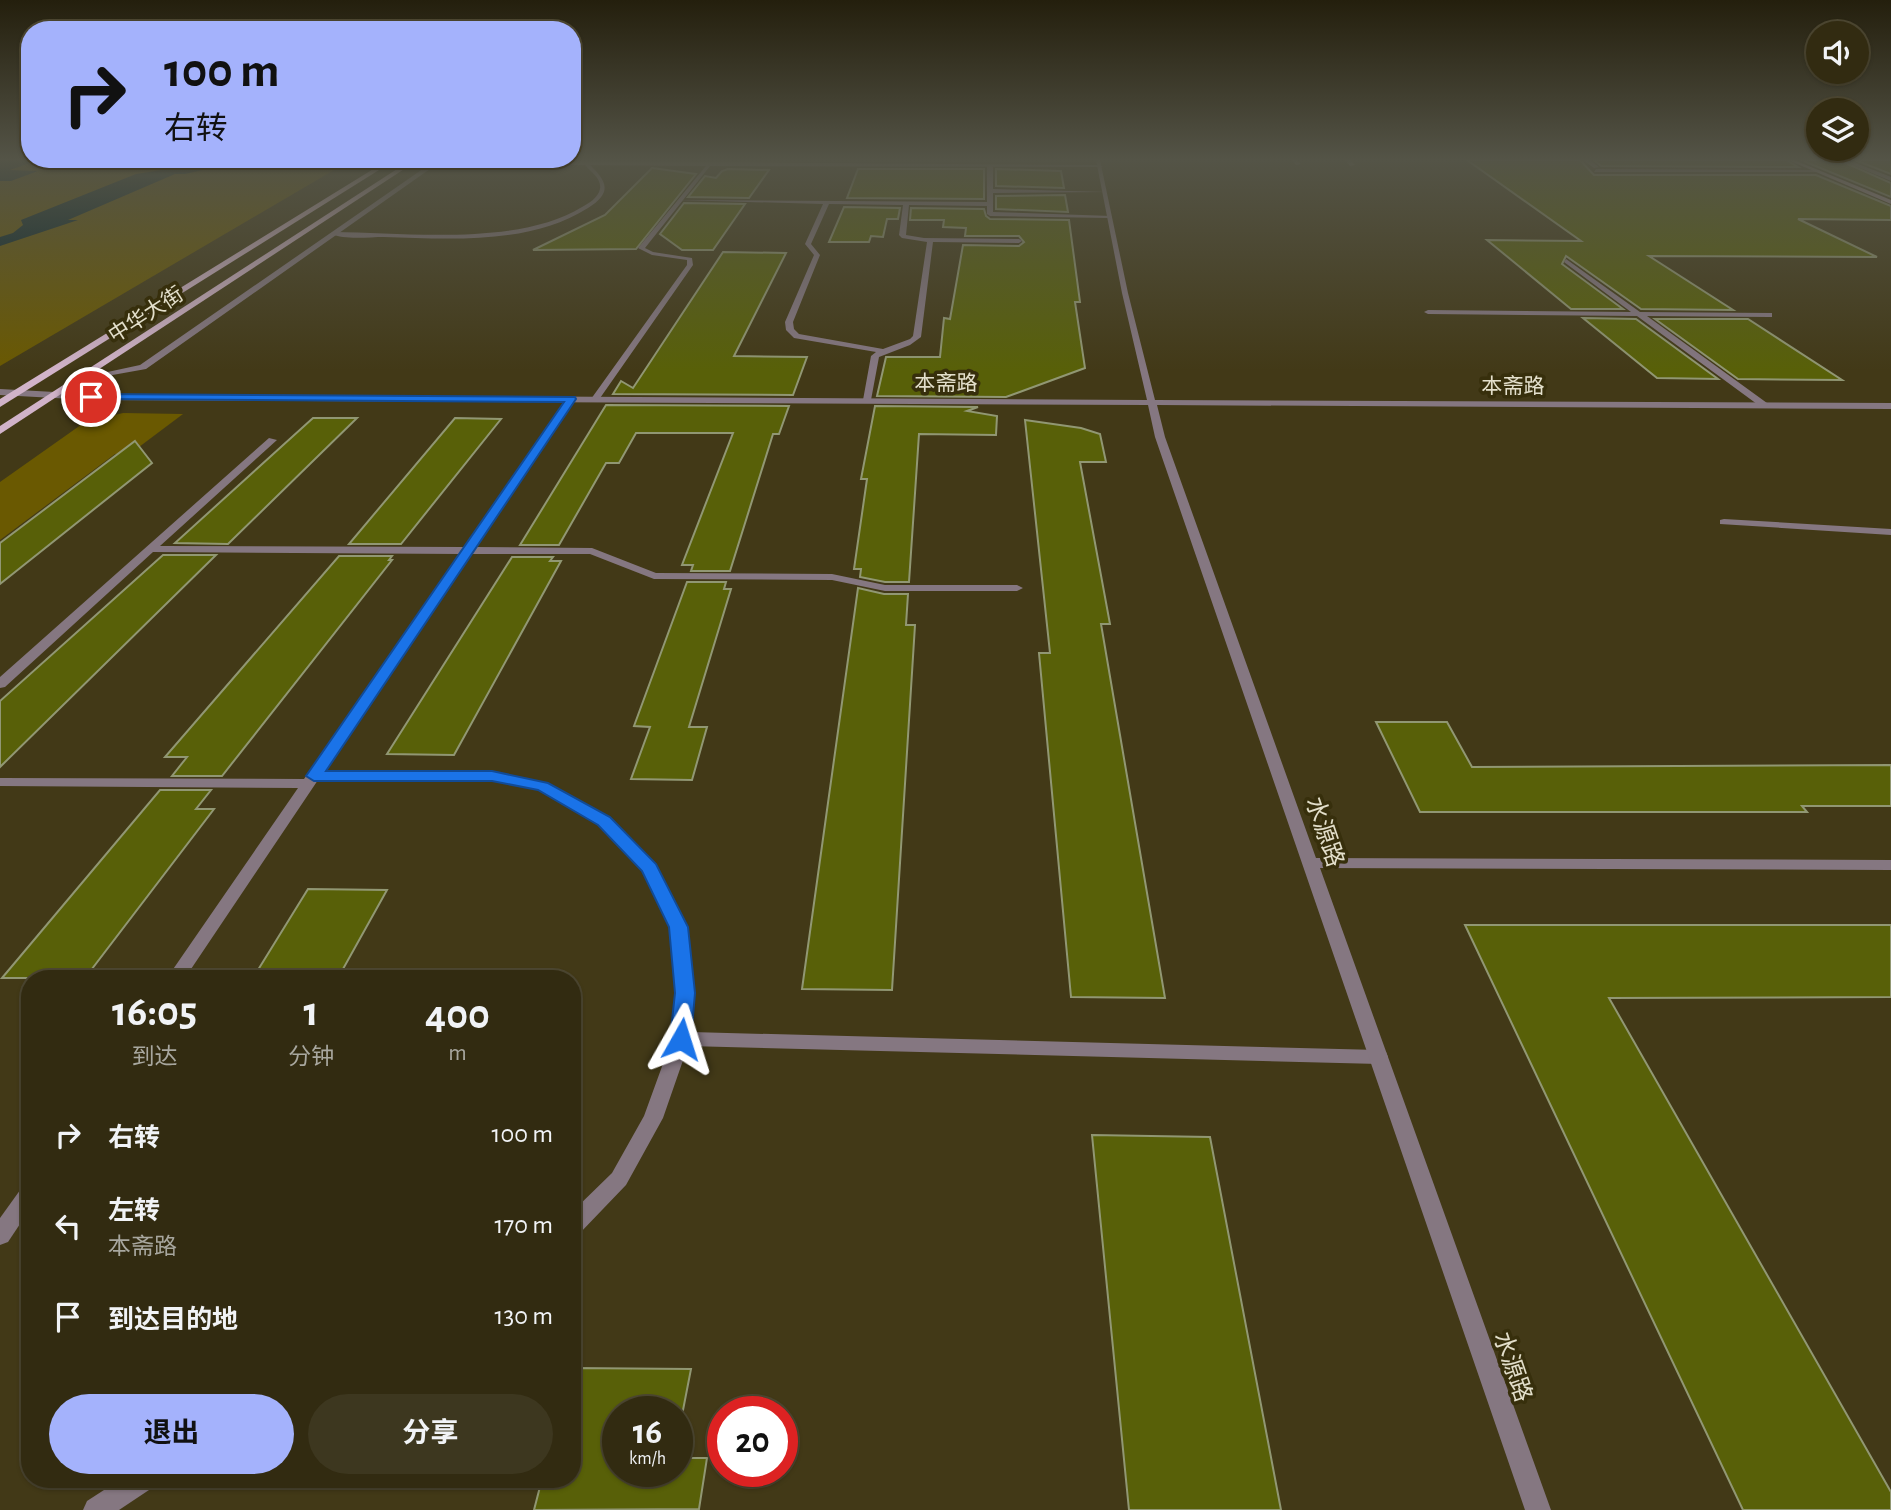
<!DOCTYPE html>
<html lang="zh">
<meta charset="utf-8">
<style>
:root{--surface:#322b11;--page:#3d371f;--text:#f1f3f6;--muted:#a8a79f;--line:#4d4731;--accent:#a4b2fc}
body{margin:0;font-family:"Alegreya Sans","Noto Sans SC",sans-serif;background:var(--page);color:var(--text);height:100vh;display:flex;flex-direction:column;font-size:26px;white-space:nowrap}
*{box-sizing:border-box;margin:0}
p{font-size:23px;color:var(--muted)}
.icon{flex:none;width:38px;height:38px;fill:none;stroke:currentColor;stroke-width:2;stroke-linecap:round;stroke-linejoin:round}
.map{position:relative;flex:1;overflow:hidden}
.details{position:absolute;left:21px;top:970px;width:560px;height:518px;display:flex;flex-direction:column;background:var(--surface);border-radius:28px;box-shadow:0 2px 5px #0004,0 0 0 2px var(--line)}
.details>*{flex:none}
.top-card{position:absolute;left:21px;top:21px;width:560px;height:147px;border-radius:28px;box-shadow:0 2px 5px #0004,0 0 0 2px var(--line);background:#a4b2fc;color:#111;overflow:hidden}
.buttons{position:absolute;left:1806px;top:21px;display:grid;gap:14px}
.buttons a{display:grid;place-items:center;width:63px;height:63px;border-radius:50%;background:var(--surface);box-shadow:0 2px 5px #0004,0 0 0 2px var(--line);font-size:35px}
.speed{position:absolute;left:602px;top:1396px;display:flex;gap:14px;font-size:35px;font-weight:700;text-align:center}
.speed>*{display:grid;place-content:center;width:91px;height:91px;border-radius:50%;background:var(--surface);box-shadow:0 2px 5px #0004,0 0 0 2px var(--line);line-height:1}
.speed small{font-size:18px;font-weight:400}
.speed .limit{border:10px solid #d22;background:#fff;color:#111}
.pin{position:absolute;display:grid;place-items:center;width:60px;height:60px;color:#fff;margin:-30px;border:4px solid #fff;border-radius:50%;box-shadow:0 2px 7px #0007}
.me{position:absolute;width:77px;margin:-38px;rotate:6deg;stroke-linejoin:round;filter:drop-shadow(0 0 5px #0008)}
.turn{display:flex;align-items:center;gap:24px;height:147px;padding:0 28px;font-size:32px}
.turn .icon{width:91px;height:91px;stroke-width:2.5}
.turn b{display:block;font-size:49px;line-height:60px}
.eta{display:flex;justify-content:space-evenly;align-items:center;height:119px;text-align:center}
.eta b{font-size:42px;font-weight:700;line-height:49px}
.cta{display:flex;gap:14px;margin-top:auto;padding:14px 28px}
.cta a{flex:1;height:80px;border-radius:42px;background:var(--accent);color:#111;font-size:28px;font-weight:700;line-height:80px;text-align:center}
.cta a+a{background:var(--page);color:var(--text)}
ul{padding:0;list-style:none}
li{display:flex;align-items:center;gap:21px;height:91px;padding:0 28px}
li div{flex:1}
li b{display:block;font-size:26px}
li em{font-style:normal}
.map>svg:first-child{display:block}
.green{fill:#6a5901}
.water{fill:#00222a}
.building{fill:#586008;stroke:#919773;stroke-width:2}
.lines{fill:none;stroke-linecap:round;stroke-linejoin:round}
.service{fill:#857781;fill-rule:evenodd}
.minor{fill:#857781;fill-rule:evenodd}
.tertiary{fill:#857781;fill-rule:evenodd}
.secondary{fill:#b099aa;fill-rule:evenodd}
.primary{fill:#d1b3c9;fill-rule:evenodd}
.route{fill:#1a73e8;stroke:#114b97;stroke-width:2}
.labels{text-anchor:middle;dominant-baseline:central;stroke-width:7;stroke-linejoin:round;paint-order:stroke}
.far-street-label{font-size:21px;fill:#e3dfcb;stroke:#372f0c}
.street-label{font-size:24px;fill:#e3dfcb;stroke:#372f0c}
</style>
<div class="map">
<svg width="1891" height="1510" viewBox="0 0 1891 1510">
<rect width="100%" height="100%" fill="#423917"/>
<g class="green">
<path d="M0 160H351L0 366Z"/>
<path d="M123 413 183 414 131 453 115 454 0 540V482L85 422Z"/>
</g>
<g class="water">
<path d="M0 160H38L10 170 38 171 11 181H0Z"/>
<path d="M225 160H246L185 174H175L68 220H78L0 246V237L13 233 23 225 21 220 136 174Z"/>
</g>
<g class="building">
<path d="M1467 160H1580L1594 175H1816L1891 206V220L1798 219 1877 257 1649 256 1733 310 1641 309 1566 256 1562 264 1623 309H1571L1487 240 1581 241Z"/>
<path d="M1594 160H1786L1798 167 1601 166Z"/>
<path d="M1801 160H1839L1891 183V197Z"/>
<path d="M1855 160H1891V174Z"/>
<path d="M652 168 696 174 636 249 533 250 605 215Z"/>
<path d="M728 169 769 170 749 198 688 197 705 176 716 178 722 171Z"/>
<path d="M858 169H984V199L847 198Z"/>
<path d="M996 169 1061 171 1064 188 996 186Z"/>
<path d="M1065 195 1068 212 996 209V196Z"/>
<path d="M684 203 745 204 713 250H682L660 234Z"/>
<path d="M844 207 900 208 898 219H887L883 237 871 236 869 242H829Z"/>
<path d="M911 208 984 209 986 216 990 219 1069 220 1080 302H1075L1085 368 1006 397 877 396 886 357H940L944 318 950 319 963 245 1019 246 1024 242 1019 236H965L966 228 943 227 944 220H910Z"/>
<path d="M723 252 786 253 734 356 807 357 793 395 613 394 621 381 633 388Z"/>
<path d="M1583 318 1636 319 1718 379 1657 378Z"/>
<path d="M1655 319H1748L1842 380 1738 379Z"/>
<path d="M606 405 789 406 779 434H773L730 571H691L693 565H682L733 433H636L619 463H606L559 545H520Z"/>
<path d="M875 406 978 407 967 411 997 416 996 435 919 434 909 582H885L860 577 861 569H854L867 479H861Z"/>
<path d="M313 418H357L228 544 175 543Z"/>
<path d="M455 418 501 419 401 544H349Z"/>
<path d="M1025 420 1081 428 1100 434 1106 462H1080L1110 624H1101L1165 998 1071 997 1039 653H1050Z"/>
<path d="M135 441 152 463 0 584V543Z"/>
<path d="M163 555H216L0 767V701Z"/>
<path d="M339 556H392L389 560H392L222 776H172L187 757H165Z"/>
<path d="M512 557H553L550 561H561L454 755 387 754Z"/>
<path d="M687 582H726L724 589H731L689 727H707L692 780 631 779 650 727 634 726Z"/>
<path d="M858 588 884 594H908L906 625H915L892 990 802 989Z"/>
<path d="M1376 722H1447L1472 767 1891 765V806H1802L1807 812H1420Z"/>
<path d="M160 790H211L196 809H214L85 978H2Z"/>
<path d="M308 889 387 890 338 978H253Z"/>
<path d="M1465 925H1891V997L1609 998 1891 1492V1510H1743Z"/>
<path d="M1092 1135 1210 1137 1281 1510H1129Z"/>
<path d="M572 1368 691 1369 677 1441V1412H618V1472H677V1458H707L699 1509 534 1510 542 1479H572Z"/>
</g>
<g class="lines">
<g class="service">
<path d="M1292 160H1297L1301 164 1296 165Z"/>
<path d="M1345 160H1350L1355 165 1350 166Z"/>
<path d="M1583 160H1589L1599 167 1594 168Z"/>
<path d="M584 163H588C606 180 614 192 588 208 530 245 450 239 384 237 368 237 345 240 331 234L334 232C407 233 519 246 582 207 589 203 598 198 600 189 602 177 588 171 584 163Z"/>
<path d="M990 165 993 167V189L1107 192 993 193V212L1112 216 1109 218 990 216 987 214V206L909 205 906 235 924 238 1019 239 1022 241 1019 243 933 242 921 337 910 345 879 357 871 400 867 403 863 400 871 356 876 352 794 338 786 330 785 322 814 255 805 244 823 204 677 200 987 202V167ZM829 204 903 205 899 235 902 238 927 242 913 336 910 339 883 349 799 334 794 329 793 322 820 255 811 244Z"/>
<path d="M1566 259 1640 312 1772 313V317H1769L1647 316 1767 403V407H1761L1637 316 1428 314 1424 312 1428 310 1631 312 1564 262Z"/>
<path d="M568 397 575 399 475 547 592 548 656 573 832 574 885 585H1017L1023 588 1017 591H885L832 580 654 579 590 554H471L324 772H492L548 783 609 818 656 864 687 927 694 993 691 1032 1379 1050 1386 1052 1388 1057 1386 1062 1379 1064 688 1046 663 1118 626 1185 579 1234 572 1237V1212L612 1173 644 1116 672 1039 676 993 671 927 643 871 599 824 539 790 492 780H318L185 978H167L298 788 0 786V778L304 779 460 554 153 552 5 687 0 688V677L269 438 277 440 160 546 464 547Z"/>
<path d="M1724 519 1891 529V535L1720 524V520Z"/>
<path d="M30 1183V1209L8 1242 0 1245V1218L23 1186Z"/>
<path d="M121 1479H155L152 1488 119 1510H83L87 1501Z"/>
</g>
<g class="minor">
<path d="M412 160 1100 165 1103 167 710 166 645 248 653 252 692 258 693 265 598 401 595 402 591 399 687 265V260L652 255 638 248 706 166 437 164 146 369 79 381 75 379 140 365 430 164 410 163Z"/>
<path d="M1841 160H1848L1891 177V181Z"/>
<path d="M1596 169 1819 170 1822 172H1594Z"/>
</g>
<path class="tertiary" d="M1096 160H1100L1128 293 1155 400 1891 403V409L1157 405 1165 437 1316 858 1891 860V870L1320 868 1551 1510H1525L1155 437 1148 405 91 400 0 395V389L91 394 1147 400 1122 293Z"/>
<path class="secondary" d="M1788 160H1794L1891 200V204Z"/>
<g class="primary">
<path d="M388 160H395L0 407V399Z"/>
<path d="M411 160H418L0 434V426Z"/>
</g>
</g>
<linearGradient id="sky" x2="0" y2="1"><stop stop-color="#241f0d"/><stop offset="0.43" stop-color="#545447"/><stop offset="1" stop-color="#545447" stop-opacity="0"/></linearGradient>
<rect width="1891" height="371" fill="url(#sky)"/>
<path class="route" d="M88 394 575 397 576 399 326 771H492L548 783 610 817 656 864 688 927 695 993 691 1039 688 1045 681 1047 673 1045 670 1039 675 993 669 927 642 871 598 825 538 790 492 781H314L306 776 564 402 91 399H88Z"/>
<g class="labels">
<g class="far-street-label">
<text transform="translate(146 315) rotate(-33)">中华大街</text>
<text x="946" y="383">本斋路</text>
<text x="1513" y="386">本斋路</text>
</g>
<g class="street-label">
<text transform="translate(1324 832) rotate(71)">水源路</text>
<text transform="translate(1512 1367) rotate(71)">水源路</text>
</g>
</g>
</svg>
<div class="buttons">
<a><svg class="icon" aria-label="sound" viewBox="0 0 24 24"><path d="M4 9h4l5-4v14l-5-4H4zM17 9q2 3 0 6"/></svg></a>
<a><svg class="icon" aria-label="layers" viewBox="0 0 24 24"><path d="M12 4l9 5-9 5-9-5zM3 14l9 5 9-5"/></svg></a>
</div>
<div class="speed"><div>16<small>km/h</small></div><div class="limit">20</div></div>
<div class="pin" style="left:91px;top:397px;background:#d93025"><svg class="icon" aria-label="arrive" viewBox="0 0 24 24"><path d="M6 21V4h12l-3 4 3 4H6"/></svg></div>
<svg class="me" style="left:681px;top:1039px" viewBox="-20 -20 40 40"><path d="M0-17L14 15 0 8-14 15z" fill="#1a73e8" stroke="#fff" stroke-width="4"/></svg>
<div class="top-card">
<div class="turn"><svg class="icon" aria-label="right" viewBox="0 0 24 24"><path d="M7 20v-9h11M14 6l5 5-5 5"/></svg><div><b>100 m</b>右转</div></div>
</div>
<section class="details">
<div class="eta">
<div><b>16:05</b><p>到达</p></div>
<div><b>1</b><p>分钟</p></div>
<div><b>400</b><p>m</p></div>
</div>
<ul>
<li><svg class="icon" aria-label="right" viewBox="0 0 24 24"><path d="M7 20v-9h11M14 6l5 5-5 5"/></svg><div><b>右转</b></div><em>100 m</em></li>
<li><svg class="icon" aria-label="left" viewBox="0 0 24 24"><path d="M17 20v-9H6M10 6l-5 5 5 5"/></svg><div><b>左转</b><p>本斋路</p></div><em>170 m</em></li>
<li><svg class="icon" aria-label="arrive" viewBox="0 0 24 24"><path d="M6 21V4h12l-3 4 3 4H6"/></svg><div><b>到达目的地</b></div><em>130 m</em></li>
</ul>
<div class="cta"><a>退出</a><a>分享</a></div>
</section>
</div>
